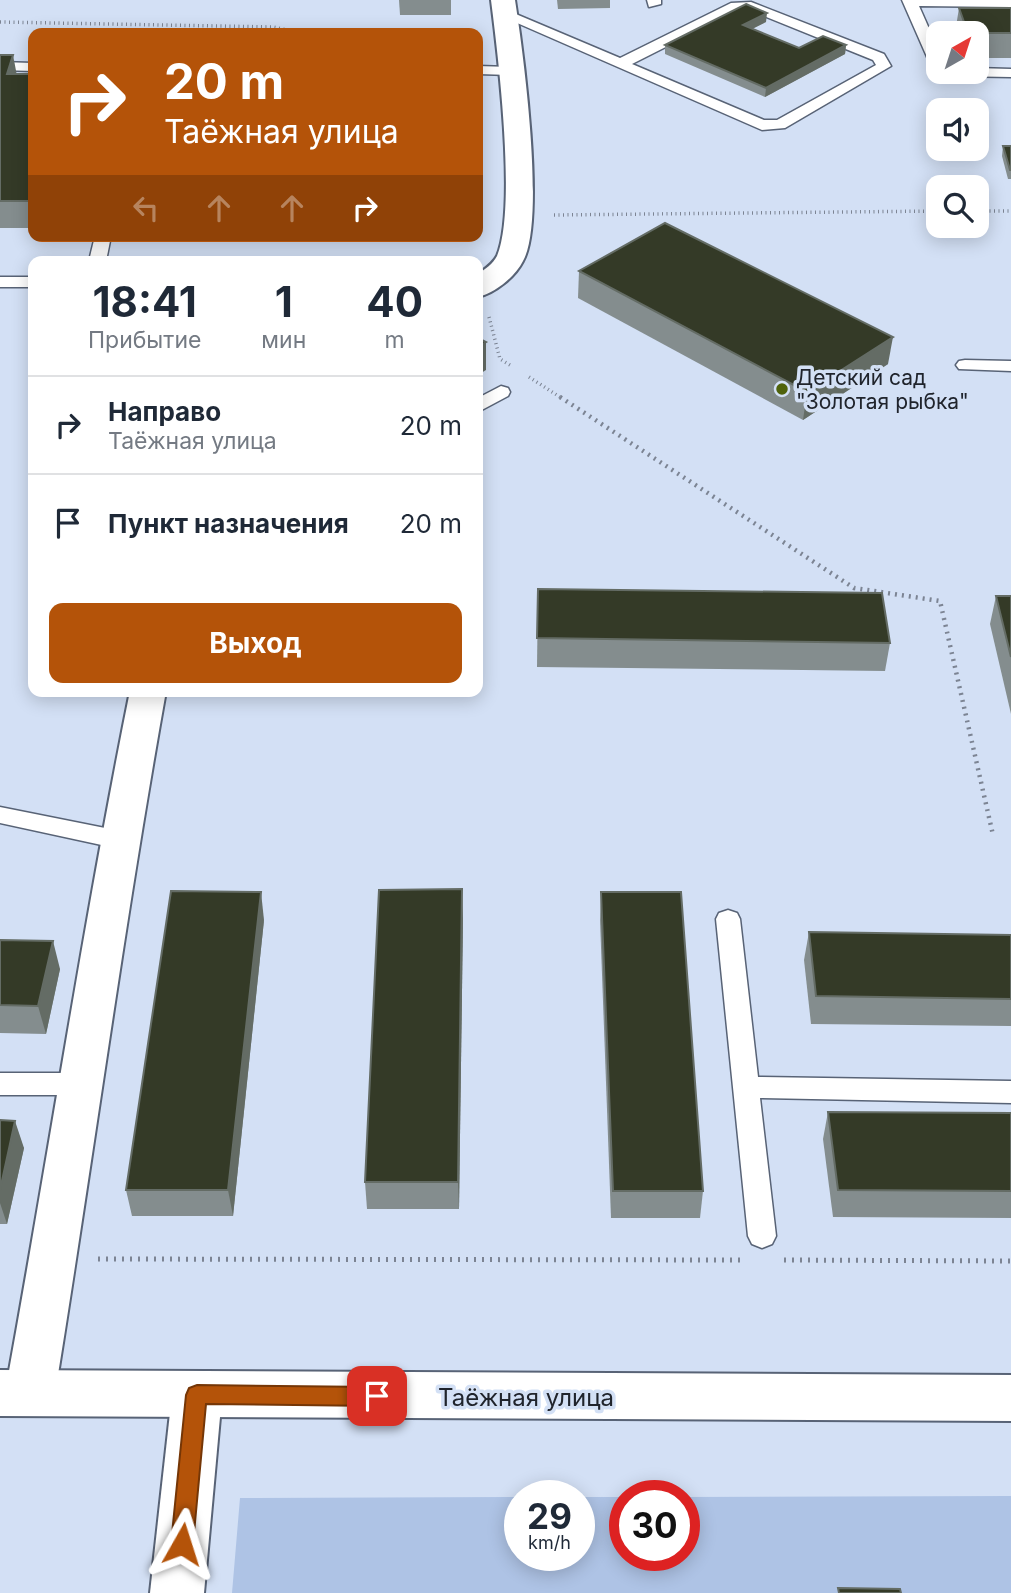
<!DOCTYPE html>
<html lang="ru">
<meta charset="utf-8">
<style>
:root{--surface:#fff;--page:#f2f2f3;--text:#1f2937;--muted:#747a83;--line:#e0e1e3;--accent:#b45309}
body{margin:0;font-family:Inter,sans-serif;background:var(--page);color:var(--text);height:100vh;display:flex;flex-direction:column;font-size:26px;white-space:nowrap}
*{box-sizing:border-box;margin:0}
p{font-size:23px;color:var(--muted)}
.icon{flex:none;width:38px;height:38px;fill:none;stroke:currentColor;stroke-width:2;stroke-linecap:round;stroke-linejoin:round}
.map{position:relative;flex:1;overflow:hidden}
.sheet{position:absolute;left:28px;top:256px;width:455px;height:441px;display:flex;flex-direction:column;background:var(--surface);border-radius:14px;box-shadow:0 4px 18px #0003}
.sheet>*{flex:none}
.hud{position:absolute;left:28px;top:28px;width:455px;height:214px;border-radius:14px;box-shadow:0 4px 18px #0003;background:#b45309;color:#fff;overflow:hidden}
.needle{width:46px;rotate:39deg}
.controls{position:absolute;left:926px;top:21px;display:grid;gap:14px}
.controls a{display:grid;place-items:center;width:63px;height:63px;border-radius:14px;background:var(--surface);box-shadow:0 4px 18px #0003;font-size:35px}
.speed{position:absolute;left:504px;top:1480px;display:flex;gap:14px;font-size:35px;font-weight:700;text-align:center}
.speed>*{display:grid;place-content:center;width:91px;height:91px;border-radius:50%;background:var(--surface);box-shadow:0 4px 18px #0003;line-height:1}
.speed small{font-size:18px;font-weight:400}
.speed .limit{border:10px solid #d22;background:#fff;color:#111}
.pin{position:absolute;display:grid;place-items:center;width:60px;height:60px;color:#fff;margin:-30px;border-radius:14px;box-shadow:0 4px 10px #0006}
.me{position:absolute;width:77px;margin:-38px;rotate:6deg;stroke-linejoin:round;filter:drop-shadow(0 0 5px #0008)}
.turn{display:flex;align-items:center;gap:24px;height:147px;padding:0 21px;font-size:32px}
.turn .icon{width:91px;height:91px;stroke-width:2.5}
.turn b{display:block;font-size:49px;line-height:60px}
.lanes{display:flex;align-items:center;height:66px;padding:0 21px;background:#0003;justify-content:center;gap:35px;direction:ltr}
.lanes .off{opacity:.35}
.eta{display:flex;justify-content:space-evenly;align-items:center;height:119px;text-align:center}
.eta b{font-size:42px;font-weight:700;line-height:49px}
.cta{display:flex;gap:14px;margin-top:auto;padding:14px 21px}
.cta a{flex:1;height:80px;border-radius:14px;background:var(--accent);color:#fff;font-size:28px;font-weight:700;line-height:80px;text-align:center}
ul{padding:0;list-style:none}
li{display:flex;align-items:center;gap:21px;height:98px;padding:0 21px;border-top:2px solid var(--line)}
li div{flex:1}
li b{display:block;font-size:26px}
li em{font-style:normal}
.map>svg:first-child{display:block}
.green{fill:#aec3e5}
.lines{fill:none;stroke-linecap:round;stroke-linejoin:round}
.lane-casing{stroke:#586376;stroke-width:3}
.street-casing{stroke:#586376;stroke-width:4}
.secondary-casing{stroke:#586376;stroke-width:4}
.path-far2{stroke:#7c8493;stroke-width:3.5;stroke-dasharray:1 3.5;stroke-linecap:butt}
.path-far1{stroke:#7c8493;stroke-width:4.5;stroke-dasharray:2 5;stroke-linecap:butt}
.path{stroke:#7c8493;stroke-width:5;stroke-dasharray:2 6;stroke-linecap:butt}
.lane{fill:#fff;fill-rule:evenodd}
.street{fill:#fff;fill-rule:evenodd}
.secondary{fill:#fff;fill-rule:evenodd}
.wall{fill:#848d8e}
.shaded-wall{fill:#646c65}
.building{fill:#343a27;stroke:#646c65;stroke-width:2}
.route{fill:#b45309;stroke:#753606;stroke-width:2}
.poi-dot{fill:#4f620c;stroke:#d3e0f5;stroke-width:2.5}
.labels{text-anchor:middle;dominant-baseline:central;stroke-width:7;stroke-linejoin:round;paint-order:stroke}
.poi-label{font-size:21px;fill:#20242c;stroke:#d3e0f5;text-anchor:start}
.near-street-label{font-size:24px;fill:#20242c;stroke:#d3e0f5}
</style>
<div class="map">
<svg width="1011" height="1593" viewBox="0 0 1011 1593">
<rect width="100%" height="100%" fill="#d3e0f5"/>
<path class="green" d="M1011 1496V1593H232L240 1498 520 1497V1556H579V1497H625V1556H684V1497Z"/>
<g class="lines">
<g class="lane-casing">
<g id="lane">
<path d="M647 0H661V4L649 7Z"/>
<path d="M902 0H1011V7L919 6 938 49V70L931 66Z"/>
<path d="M751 2 884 54 891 66 785 128 762 130 499 15 511 12 620 58 731 3ZM739 10H749L873 60 876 65 777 120H764L632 64Z"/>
<path d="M0 62 33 63V71L0 70Z"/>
<path d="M478 66 512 67 519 71 512 75 478 74Z"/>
<path d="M976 68 1011 69V77L953 76 946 72H976Z"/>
<path d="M95 236H111L106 261H89Z"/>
<rect x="0" y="277" width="33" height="10"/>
<path d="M965 360 1011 361V371L959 369 956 365 959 361Z"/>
<path d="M501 386 508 388 510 392 508 396 478 412V398Z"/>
<path d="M0 807 120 831 128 834 132 840 128 846 120 849 0 823Z"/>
<path d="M728 910 737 913 740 919 758 1077 1011 1081V1103L760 1098 776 1236 772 1244 762 1248 752 1244 748 1236 716 919 719 913Z"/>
<path d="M0 1073H83L92 1077 96 1084 92 1091 83 1095H0Z"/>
</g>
</g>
<g class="street-casing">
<g id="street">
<path d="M491 0H515C523 51 546 220 523 261 515 277 495 293 478 297V274C485 269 493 264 497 256 517 208 498 55 491 0Z"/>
<path d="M130 691H166C124 924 93 1159 55 1393L47 1409 30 1416 13 1409 5 1393C48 1159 83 924 130 691Z"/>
<path d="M197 1372 214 1379 222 1395 204 1593H150L172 1395 180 1379Z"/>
</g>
</g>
<g class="secondary-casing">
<path id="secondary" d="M0 1370 1011 1375V1421L0 1416Z"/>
</g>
<g class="path-far2">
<path d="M0 22 273 27 302 33"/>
<path d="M976 211H1011"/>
<path d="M554 215 938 211"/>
<path d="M489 317 500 359 510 365"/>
<path d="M529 377 563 399"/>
</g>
<path class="path-far1" d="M560 397 854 588 940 601 993 835"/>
<g class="path">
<path d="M98 1259 741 1260"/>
<path d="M784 1260 1011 1261"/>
</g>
<use href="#lane" class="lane"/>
<use href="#street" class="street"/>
<use href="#secondary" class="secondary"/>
</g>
<g class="wall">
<path d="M399 0H451V15H400Z"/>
<path d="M557 0H610V8L558 9Z"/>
<path d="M959 8H1011V58H976V33H955Z"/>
<path d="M766 22 752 29 799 48 846 45 845 54 765 97 665 54V45Z"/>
<path d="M0 55 17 74H33V228H0Z"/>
<path d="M1003 146H1011V179H1008L1002 156Z"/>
<path d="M579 271 888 364 803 420 578 298Z"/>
<path d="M538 589 890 643 885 671 537 667Z"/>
<path d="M996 596H1011V714L990 624Z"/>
<path d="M601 892 703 1191 700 1218H611L600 920Z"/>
<path d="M463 918 459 1209H367L365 1182Z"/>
<path d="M264 920 233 1216H132L126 1190Z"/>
<path d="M809 932 1011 935V1026L811 1024 804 960Z"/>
<path d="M0 940 60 969 46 1034 0 1033Z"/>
<path d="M828 1112 1011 1113V1218L833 1217 823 1139Z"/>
<path d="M0 1120 24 1148 7 1224H0Z"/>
</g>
<g class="shaded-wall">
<path d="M767 13 766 22 742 34 743 25Z"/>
<path d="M846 45 845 54 765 97 766 88Z"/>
<path d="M13 55 18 81 7 74Z"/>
<path d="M893 337 888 364 803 420 807 392Z"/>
<path d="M486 342V370L478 375V347Z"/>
<path d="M462 889 463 918 459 1209 458 1182Z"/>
<path d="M261 892 264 920 233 1216 228 1190Z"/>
<path d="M53 941 60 969 46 1034 38 1006Z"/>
<path d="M15 1121 24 1148 7 1224 0 1203V1190Z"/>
</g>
<g class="building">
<path d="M746 4 767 13 743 25 799 48 823 36 846 45 766 88 665 45Z"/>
<path d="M959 8H1011V33H968Z"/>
<path d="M0 55H13L7 74H33V201H0Z"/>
<path d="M1003 146H1011V170H1010Z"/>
<path d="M665 223 893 337 807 392 579 271Z"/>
<path d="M478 338 486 342 478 347Z"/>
<path d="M538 589 882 593 890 643 537 638Z"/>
<path d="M996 596H1011V657Z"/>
<path d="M462 889 458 1182H365L379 890Z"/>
<path d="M171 891 261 892 228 1190H126Z"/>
<path d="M601 892H681L703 1191H613Z"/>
<path d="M809 932 1011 935V999L816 996Z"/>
<path d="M0 940 53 941 38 1006 0 1005Z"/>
<path d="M828 1112 1011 1113V1191L838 1190Z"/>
<path d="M0 1120 15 1121 0 1190Z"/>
<path d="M838 1588 900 1589 901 1593H839Z"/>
</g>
<path class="route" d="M197 1385 377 1387 384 1390 387 1396 384 1403 377 1406 206 1404 193 1544 189 1551 182 1554 174 1551 171 1544 186 1395 189 1388Z"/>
<circle class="poi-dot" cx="782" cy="389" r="7"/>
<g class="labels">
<g class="poi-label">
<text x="796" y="377">Детский сад<tspan x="796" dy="24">"Золотая рыбка"</tspan></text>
</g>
<g class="near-street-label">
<text x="526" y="1397">Таёжная улица</text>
</g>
</g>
</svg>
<div class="controls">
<a><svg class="needle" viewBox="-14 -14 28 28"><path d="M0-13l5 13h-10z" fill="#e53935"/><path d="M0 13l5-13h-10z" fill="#747a83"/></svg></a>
<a><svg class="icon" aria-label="sound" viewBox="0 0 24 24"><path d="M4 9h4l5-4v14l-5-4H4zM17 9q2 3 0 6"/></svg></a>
<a><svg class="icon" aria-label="search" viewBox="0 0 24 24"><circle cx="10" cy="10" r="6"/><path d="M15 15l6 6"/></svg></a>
</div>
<div class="speed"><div>29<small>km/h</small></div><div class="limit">30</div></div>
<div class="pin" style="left:377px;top:1396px;background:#d93025"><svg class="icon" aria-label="arrive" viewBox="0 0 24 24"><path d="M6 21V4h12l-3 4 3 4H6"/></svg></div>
<svg class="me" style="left:182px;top:1544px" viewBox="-20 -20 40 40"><path d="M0-17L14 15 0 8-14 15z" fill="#b45309" stroke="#fff" stroke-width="4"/></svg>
<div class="hud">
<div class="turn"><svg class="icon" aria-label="right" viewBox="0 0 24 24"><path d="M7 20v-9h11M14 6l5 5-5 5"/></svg><div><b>20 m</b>Таёжная улица</div></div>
<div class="lanes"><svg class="icon off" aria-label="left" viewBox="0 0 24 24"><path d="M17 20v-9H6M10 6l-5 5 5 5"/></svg><svg class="icon off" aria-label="ahead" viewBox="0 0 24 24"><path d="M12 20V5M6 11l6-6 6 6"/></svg><svg class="icon off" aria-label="ahead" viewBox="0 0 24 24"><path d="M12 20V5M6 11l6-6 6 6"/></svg><svg class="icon" aria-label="right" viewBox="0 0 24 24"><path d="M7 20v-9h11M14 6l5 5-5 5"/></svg></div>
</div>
<section class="sheet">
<div class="eta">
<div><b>18:41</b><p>Прибытие</p></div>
<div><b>1</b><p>мин</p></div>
<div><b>40</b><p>m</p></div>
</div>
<ul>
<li><svg class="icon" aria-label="right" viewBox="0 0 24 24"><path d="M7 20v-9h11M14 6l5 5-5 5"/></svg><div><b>Направо</b><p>Таёжная улица</p></div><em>20 m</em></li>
<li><svg class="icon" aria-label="arrive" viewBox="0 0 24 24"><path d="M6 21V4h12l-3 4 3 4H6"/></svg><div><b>Пункт назначения</b></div><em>20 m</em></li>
</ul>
<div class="cta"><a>Выход</a></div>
</section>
</div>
